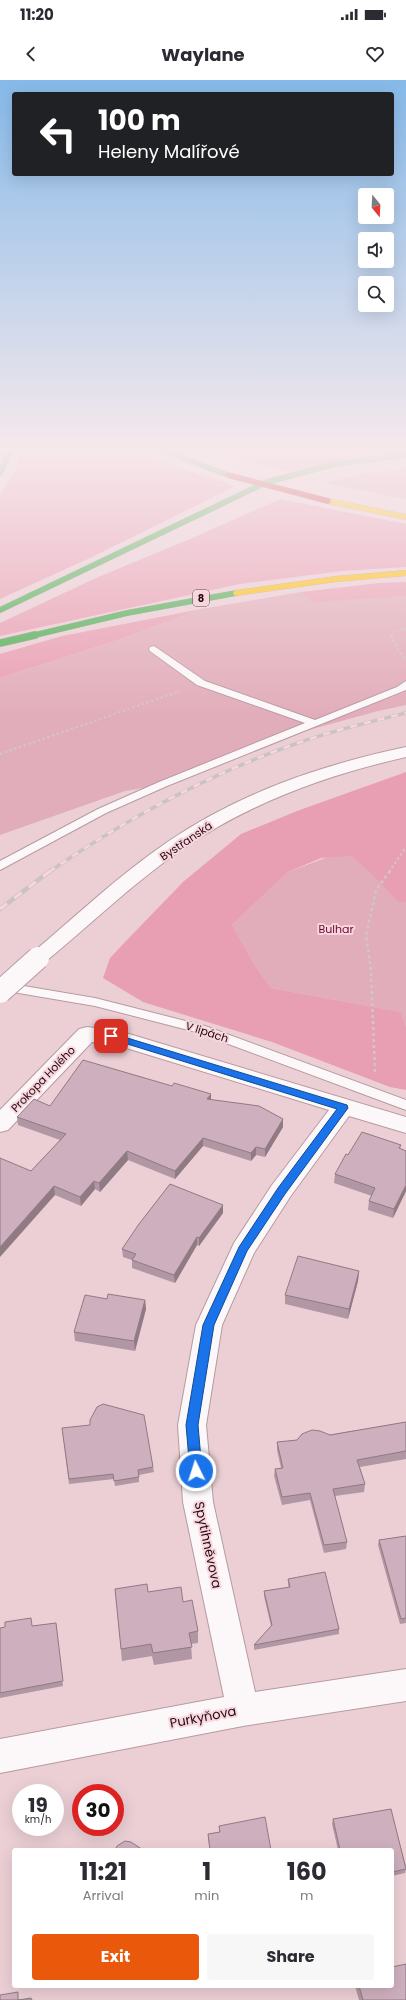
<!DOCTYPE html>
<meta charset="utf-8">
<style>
:root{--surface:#fff;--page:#f7f7f7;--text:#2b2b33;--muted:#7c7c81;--accent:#ea580c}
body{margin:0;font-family:Poppins,sans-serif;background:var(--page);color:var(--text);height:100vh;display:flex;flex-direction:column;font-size:15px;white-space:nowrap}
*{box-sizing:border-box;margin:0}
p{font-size:13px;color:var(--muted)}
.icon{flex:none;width:22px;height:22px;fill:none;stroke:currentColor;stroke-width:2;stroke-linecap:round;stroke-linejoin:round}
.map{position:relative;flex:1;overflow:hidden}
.details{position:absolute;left:12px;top:1768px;width:382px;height:140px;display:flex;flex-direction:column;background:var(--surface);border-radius:4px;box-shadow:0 4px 16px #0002}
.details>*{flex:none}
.banner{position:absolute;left:12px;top:12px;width:382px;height:84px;border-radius:4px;box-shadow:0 4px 16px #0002;background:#202124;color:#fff;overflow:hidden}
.needle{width:26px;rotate:162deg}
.controls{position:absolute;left:358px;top:108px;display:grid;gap:8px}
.controls a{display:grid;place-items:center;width:36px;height:36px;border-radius:4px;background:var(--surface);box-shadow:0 4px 16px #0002;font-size:20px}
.speed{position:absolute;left:12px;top:1704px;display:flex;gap:8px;font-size:20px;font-weight:700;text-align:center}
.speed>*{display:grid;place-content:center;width:52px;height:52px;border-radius:50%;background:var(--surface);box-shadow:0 4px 16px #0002;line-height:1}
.speed small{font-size:10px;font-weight:400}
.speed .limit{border:6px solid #d22;background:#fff;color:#111}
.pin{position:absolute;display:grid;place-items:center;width:34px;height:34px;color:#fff;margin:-17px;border-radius:8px;box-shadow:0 2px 6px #0006}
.me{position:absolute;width:44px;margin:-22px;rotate:356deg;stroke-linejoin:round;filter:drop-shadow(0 0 3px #0008)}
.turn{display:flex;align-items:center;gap:14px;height:84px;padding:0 20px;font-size:18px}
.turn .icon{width:52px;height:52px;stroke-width:2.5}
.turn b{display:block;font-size:28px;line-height:34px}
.eta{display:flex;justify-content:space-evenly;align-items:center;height:68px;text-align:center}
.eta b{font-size:24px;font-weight:700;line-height:28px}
.primary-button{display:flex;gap:8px;margin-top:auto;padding:8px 20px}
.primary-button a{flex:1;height:46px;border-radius:4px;background:var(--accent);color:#fff;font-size:16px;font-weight:700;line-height:46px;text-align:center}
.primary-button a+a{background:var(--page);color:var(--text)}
.status{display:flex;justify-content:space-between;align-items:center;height:28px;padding:0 20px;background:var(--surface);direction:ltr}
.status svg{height:11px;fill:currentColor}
header{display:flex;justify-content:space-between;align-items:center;height:52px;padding:0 20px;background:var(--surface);font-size:18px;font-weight:700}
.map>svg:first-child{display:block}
.green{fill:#e2adba}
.forest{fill:#e99fb3}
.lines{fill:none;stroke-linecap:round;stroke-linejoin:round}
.lane-casing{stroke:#b69ba1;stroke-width:2}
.street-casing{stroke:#b69ba1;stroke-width:2}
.fast-far1-casing{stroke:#b69ba1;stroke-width:6}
.fast-casing{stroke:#b69ba1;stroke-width:8}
.slow-casing{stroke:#b69ba1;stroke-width:6}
.path-far2{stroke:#cfc6c8;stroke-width:1.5;stroke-dasharray:2 2;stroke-linecap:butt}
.path-far1{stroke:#cfc6c8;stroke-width:2;stroke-dasharray:2.5 2.5;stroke-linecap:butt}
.path{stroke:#cfc6c8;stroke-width:2.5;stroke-dasharray:3 3;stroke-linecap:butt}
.lane{fill:#fcf8f9;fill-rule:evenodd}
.street{fill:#fcf8f9;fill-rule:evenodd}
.fast-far1{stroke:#4caf50;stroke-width:5.5}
.fast{stroke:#4caf50;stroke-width:7}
.slow{stroke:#ffc107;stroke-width:5.5}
.rail-far1-casing{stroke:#cbc2c4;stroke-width:3.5}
.rail-casing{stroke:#cbc2c4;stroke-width:4.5}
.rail-far1{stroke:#f8d6de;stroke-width:2.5;stroke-dasharray:7;stroke-linecap:butt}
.rail{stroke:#f8d6de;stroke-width:3;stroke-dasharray:9;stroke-linecap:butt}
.street-bridge-casing{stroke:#b69ba1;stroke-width:24;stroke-linecap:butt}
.jam-bridge-casing{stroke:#b69ba1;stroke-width:6;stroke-linecap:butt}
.street-bridge{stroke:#fcf8f9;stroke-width:22}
.jam-bridge{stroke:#c62828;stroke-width:5.5}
.wall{fill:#b196a3}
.shaded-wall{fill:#907a84}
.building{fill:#ceafbd;stroke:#907a84}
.route{fill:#1a73e8;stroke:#114b97}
.labels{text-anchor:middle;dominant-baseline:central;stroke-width:4;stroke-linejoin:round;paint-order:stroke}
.shield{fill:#f8d6de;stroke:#64464f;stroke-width:1}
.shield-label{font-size:10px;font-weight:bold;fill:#250912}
.street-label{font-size:11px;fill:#250912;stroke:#f8d6de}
.park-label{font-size:11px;fill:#6f0534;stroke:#f8d6de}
.near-street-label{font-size:13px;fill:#250912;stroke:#f8d6de}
</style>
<div class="status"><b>11:20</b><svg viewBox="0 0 49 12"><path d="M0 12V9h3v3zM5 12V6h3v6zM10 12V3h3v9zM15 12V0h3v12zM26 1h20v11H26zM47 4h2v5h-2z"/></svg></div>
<header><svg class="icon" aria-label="back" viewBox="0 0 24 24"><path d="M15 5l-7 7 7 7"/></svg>Waylane<svg class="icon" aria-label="heart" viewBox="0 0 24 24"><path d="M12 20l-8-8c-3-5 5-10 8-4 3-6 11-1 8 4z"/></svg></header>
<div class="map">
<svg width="406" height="1920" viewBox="0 0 406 1920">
<rect width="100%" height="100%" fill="#ebcfd5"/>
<g class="green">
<path d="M406 389V419L326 403 363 394Z"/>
<path d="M301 512 313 521 406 516V625L378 631 305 651 218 682 172 703 125 711 0 755V598L121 559 201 529Z"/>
<path d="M381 757H406V947L399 932 271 908 256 887 232 845 288 792Z"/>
</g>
<g class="forest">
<path d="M21 367H126L147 378 231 404 234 407 92 477 0 519V414L15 391Z"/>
<path d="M204 367H406V372L363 375 314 385 289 392Z"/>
<path d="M280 419 406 444V487L342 491 240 504 0 556V543L96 498 197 456Z"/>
<path d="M406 502V516L312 522 301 512 379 503Z"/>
<path d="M201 529 121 559 0 598V574L62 556Z"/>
<path d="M406 692V822H398L377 799 352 776 321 778 288 792 232 845 256 887 271 908 400 932 406 947V1010L390 1007 272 962 143 922 103 898 110 878 126 861 183 802 241 754 297 731Z"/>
</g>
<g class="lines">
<g class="lane-casing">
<g id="lane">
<path d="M154 566 205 601 315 640 397 607 406 601V610L167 706 106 733 0 790V781L98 729 159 702 305 643 197 605 150 571 149 569 150 567Z"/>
<path d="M0 902 95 918 205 946 406 1020V1030L196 952 95 926 1 910Z"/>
</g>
</g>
<g class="street-casing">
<g id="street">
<path d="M406 667V677C326 695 249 723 181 770 132 804 90 845 45 882L38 884 31 882 28 878 31 874C76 836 118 796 166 763 239 713 321 685 406 667Z"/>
<path d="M87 947 119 951 406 1037V1053L349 1036 290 1117 254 1173 222 1245 206 1345 213 1422 255 1612 406 1589V1621L243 1646 0 1693V1659L224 1617 183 1422 178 1345 196 1245 234 1163 272 1105 329 1030 110 963 92 962 8 1050 0 1052V1030L79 949Z"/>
</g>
</g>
<g class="fast-far1-casing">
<g id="fast-far1">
<path d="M153 367 228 395"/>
<path d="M0 393 12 367"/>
<path d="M0 530 267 402 335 384 406 375"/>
<path d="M31 556 127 533 236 513"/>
</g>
</g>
<g class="fast-casing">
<path id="fast" d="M0 563 35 555"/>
</g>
<g class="slow-casing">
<g id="slow">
<path d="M328 421 406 437"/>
<path d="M236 513 336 499 406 493"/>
</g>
</g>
<path class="path-far2" d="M392 556 393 551 406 549"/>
<g class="path-far1">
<path d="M391 555 398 570 406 580"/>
<path d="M0 674 180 611"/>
<path d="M389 792 406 767"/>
</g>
<path class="path" d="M375 992 371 890 366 856 376 810 390 791"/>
<use href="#lane" class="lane"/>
<use href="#street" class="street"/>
<use href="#fast-far1" class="fast-far1"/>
<use href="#fast" class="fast"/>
<use href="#slow" class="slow"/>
<g class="rail-far1-casing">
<path id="rail-far1" d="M49 792C126 739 207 695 295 664 331 651 369 642 406 633"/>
</g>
<g class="rail-casing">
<path id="rail" d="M0 829 50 791"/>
</g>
<use href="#rail-far1" class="rail-far1"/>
<use href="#rail" class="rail"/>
<g class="street-bridge-casing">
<path id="street-bridge" d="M0 912 38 878"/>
</g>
<g class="jam-bridge-casing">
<path id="jam-bridge" d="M228 395 328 421"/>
</g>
<use href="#street-bridge" class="street-bridge"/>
<use href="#jam-bridge" class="jam-bridge"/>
</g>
<g class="wall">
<path d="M211 1020 283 1047 265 1077 256 1075 251 1081 203 1066 175 1099 128 1080 100 1112 95 1109 81 1126 55 1115 31 1091 60 1060 18 1045 17 1037 50 1026Z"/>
<path d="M401 1065 400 1069 406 1071V1111L393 1138 368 1130 369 1121 372 1116 334 1103 335 1094Z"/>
<path d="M223 1133 199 1166 197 1165 175 1203 132 1188V1180L123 1177 122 1169Z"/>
<path d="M359 1191 358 1201 348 1239 285 1224V1215Z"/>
<path d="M107 1219 145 1220 146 1229 135 1271 75 1261 74 1252Z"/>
<path d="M406 1342V1379L360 1387 365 1404 364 1412 335 1416 347 1462 346 1469 324 1473 310 1420 282 1425 274 1396 275 1389 281 1388 277 1370V1362L297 1360Z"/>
<path d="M62 1348 153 1387 154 1392 139 1395V1402L115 1406 114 1399 69 1404Z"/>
<path d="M406 1456V1543L400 1544 378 1465 379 1460Z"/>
<path d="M288 1499 339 1549V1554L254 1570V1565L271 1546 264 1516V1511L289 1508 288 1504Z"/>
<path d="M115 1509 148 1512 183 1522 198 1551V1563L191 1564 192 1579 154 1585 152 1576 122 1581Z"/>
<path d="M56 1543 63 1606 0 1618V1548L33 1546Z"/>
<path d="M391 1729 406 1787 405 1793 392 1796V1770H338L332 1744 333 1739Z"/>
<path d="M219 1746 271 1770H210L208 1759V1754L219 1752Z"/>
<path d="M355 1906H392L406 1920H359Z"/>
</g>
<g class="shaded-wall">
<path d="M211 1014V1023L207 1019Z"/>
<path d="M283 1039V1047L265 1077V1069Z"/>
<path d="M203 1058V1066L175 1099V1091Z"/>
<path d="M256 1067V1075L251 1081V1073Z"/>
<path d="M127 1071 128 1080 100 1112 99 1103Z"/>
<path d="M94 1101 95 1109 81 1126 80 1117Z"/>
<path d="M406 1105V1111L393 1138 394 1129Z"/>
<path d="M54 1106 55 1115 0 1177V1167Z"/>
<path d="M223 1125V1133L199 1166V1158Z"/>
<path d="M197 1157V1165L175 1203 174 1195Z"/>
<path d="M359 1191 358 1201 348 1239 349 1229Z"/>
<path d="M145 1220 146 1229 135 1271 134 1261Z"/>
</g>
<g class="building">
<path d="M83 980 172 1006 174 1003 211 1014 207 1019 259 1026 283 1039 265 1069 256 1067 251 1073 203 1058 175 1091 127 1071 99 1103 94 1101 80 1117 54 1106 0 1167V1078L31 1091 66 1054 17 1037 34 1019 50 1026Z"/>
<path d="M362 1052 401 1065 399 1068 406 1071V1105L394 1129 369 1121 375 1108 335 1094 346 1074 348 1075Z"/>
<path d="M170 1104 223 1125 199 1158 197 1157 174 1195 132 1180 136 1174 122 1169 139 1144Z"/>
<path d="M298 1176 359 1191 349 1229 285 1215Z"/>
<path d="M108 1214 145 1220 134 1261 74 1252 85 1215 107 1219Z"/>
<path d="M103 1324 144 1335 153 1387 138 1390 139 1397 114 1401 113 1394 69 1399 62 1348 90 1345V1340L97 1327Z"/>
<path d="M406 1342V1371L357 1380 365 1404 333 1409 347 1462 324 1465 310 1413 282 1417 275 1389 283 1388 277 1362 297 1360 302 1354 312 1350 320 1351 330 1355Z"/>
<path d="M406 1456V1538L401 1539 379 1460Z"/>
<path d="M325 1492 339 1549 254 1565 272 1545 264 1511 290 1507 288 1499Z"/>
<path d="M147 1504 148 1512 181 1507 183 1522 192 1520 198 1551 189 1553 192 1567 153 1573 151 1564 121 1569 115 1509Z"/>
<path d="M31 1538 32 1546 56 1543 63 1601 0 1613V1548L5 1547V1542Z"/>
<path d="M391 1729 406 1789 392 1792V1770H340L333 1739Z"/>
<path d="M265 1737 271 1770H210L208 1754 220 1752 219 1746Z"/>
<path d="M125 1761 131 1762 143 1770H115L117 1766Z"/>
<path d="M406 1884V1920H363L359 1906H392V1887Z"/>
<path d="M18 1912V1920L31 1918 32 1920H0V1915Z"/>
</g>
<linearGradient id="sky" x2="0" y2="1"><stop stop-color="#86b9e9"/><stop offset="0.58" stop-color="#f6e9ec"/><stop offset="1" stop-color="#f6e9ec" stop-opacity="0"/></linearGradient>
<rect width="406" height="636" fill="url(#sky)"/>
<path class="route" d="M111 953 347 1025 348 1028 285 1114 247 1171 214 1245 198 1345 202 1391 200 1395 196 1397 192 1395 190 1391 186 1345 203 1245 239 1167 278 1108 337 1029 108 958 106 956Z"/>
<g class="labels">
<rect class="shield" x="193" y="510" width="16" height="16" rx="3"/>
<g class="shield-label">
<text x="201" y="518">8</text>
</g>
<g class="street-label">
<text transform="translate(186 761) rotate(-34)">Bystřanská</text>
<text transform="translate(207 952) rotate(18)">V lipách</text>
<text transform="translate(43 999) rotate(-46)">Prokopa Holého</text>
</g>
<g class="park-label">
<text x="336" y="849">Bulhar</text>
</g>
<g class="near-street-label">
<text transform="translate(208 1465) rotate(78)">Spytihněvova</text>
<text transform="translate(203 1637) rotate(-11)">Purkyňova</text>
</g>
</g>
</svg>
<div class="controls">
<a><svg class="needle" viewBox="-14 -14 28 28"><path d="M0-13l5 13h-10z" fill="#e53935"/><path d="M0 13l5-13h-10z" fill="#7c7c81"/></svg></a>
<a><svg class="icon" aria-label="sound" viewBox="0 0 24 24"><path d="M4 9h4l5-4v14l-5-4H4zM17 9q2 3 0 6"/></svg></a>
<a><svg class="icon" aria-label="search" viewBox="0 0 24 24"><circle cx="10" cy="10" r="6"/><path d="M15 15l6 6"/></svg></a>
</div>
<div class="speed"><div>19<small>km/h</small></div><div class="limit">30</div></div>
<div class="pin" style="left:111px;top:956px;background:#d93025"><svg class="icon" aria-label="arrive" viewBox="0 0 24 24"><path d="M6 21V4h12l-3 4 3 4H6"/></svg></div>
<svg class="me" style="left:196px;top:1391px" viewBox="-20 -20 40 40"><circle r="17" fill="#1a73e8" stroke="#fff" stroke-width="3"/><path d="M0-11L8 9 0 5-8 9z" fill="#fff"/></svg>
<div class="banner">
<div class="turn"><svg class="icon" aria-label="left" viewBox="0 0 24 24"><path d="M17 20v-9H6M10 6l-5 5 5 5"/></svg><div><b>100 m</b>Heleny Malířové</div></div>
</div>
<section class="details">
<div class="eta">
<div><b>11:21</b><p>Arrival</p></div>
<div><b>1</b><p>min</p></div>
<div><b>160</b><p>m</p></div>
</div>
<div class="primary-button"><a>Exit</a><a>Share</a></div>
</section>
</div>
